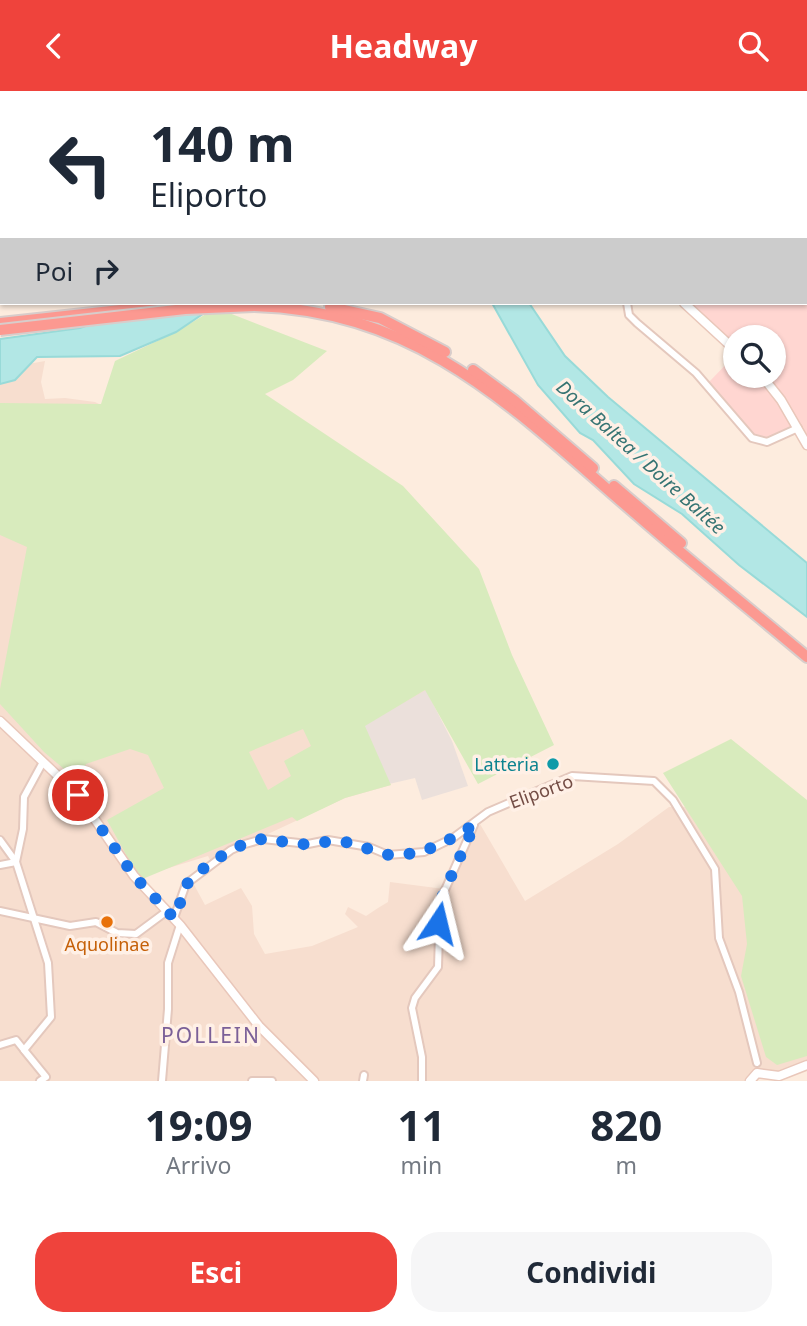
<!DOCTYPE html>
<html lang="it">
<meta charset="utf-8">
<style>
:root{--surface:#fff;--page:#f6f6f7;--text:#1f2937;--muted:#747a83;--accent:#ef433c}
body{margin:0;font-family:"Noto Sans",sans-serif;background:var(--page);color:var(--text);height:100vh;display:flex;flex-direction:column;font-size:26px;white-space:nowrap}
*{box-sizing:border-box;margin:0}
p{font-size:23px;color:var(--muted)}
.icon{flex:none;width:38px;height:38px;fill:none;stroke:currentColor;stroke-width:2;stroke-linecap:round;stroke-linejoin:round}
.map{position:relative;height:990px;overflow:hidden}
.sheet{display:flex;flex-direction:column;background:var(--surface);flex:1}
.sheet>*{flex:none}
.guide{position:absolute;left:0px;top:0px;width:808px;height:214px;box-shadow:0 2px 5px #0004;background:#fff;color:var(--text);overflow:hidden}
.controls{position:absolute;left:723px;top:234px;display:grid;gap:14px}
.controls a{display:grid;place-items:center;width:63px;height:63px;border-radius:50%;background:var(--surface);box-shadow:0 2px 5px #0004;font-size:35px}
.pin{position:absolute;display:grid;place-items:center;width:60px;height:60px;color:#fff;margin:-30px;border:4px solid #fff;border-radius:50%;box-shadow:0 2px 7px #0007}
.me{position:absolute;width:77px;margin:-38px;rotate:10deg;stroke-linejoin:round;filter:drop-shadow(0 0 5px #0008)}
.turn{display:flex;align-items:center;gap:24px;height:147px;padding:0 35px;font-size:32px}
.turn .icon{width:91px;height:91px;stroke-width:2.5}
.turn b{display:block;font-size:49px;line-height:60px}
.then{display:flex;align-items:center;height:66px;padding:0 35px;background:#0003;gap:14px;font-size:26px}
.eta{display:flex;justify-content:space-evenly;align-items:center;height:119px;text-align:center}
.eta b{font-size:42px;font-weight:700;line-height:49px}
.cta{display:flex;gap:14px;margin-top:auto;padding:14px 35px}
.cta a{flex:1;height:80px;border-radius:28px;background:var(--accent);color:#fff;font-size:28px;font-weight:700;line-height:80px;text-align:center}
.cta a+a{background:var(--page);color:var(--text)}
header{display:flex;justify-content:space-between;align-items:center;height:91px;padding:0 35px;background:var(--accent);color:#fff;font-size:32px;font-weight:700}
.map>svg:first-child{display:block}
.residential{fill:#f7decf}
.commercial{fill:#ffd6d1}
.industrial{fill:#ebe0db}
.green{fill:#d8ebbd;fill-rule:evenodd}
.water{fill:#b2e7e5;stroke:#98dad8;stroke-width:2}
.lines{fill:none;stroke-linecap:round;stroke-linejoin:round}
.street-casing{stroke:#e4c8bd;stroke-width:10}
.secondary-casing{stroke:#e9c7ba;stroke-width:11}
.primary-casing{stroke:#d8cdcb;stroke-width:12}
.highway-casing{stroke:#d8cdcb;stroke-width:14}
.street{stroke:#fff;stroke-width:6}
.secondary{stroke:#fff;stroke-width:8}
.primary{stroke:#ffc394;stroke-width:9}
.highway{stroke:#fc9991;stroke-width:10}
.highway-bridge-casing{stroke:#d8cdcb;stroke-width:14;stroke-linecap:butt}
.highway-bridge{stroke:#fc9991;stroke-width:10}
.route{stroke:#1a73e8;stroke-width:12;stroke-dasharray:0 21.6}
.culture-dot{fill:#0f9aa8;stroke:#fff0e6;stroke-width:2.5}
.food-dot{fill:#e8710a;stroke:#fff0e6;stroke-width:2.5}
.labels{text-anchor:middle;dominant-baseline:central;stroke-width:7;stroke-linejoin:round;paint-order:stroke}
.culture-label{font-size:18px;fill:#0d838f;stroke:#fff0e6;text-anchor:end}
.street-label{font-size:18px;fill:#744d45;stroke:#fff0e6}
.food-label{font-size:18px;fill:#c56008;stroke:#fff0e6}
.water-label{font-size:19px;font-style:italic;fill:#367473;stroke:#fff0e6}
.quarter-label{font-size:21px;letter-spacing:2px;fill:#7b6098;stroke:#fff0e6}
</style>
<header><svg class="icon" aria-label="back" viewBox="0 0 24 24"><path d="M15 5l-7 7 7 7"/></svg>Headway<svg class="icon" aria-label="search" viewBox="0 0 24 24"><circle cx="10" cy="10" r="6"/><path d="M15 15l6 6"/></svg></header>
<div class="map">
<svg width="807" height="990" viewBox="0 0 807 990">
<rect width="100%" height="100%" fill="#fdecde"/>
<path class="residential" d="M45 270 41 291 45 308 65 307 95 311 169 348 428 602 365 635 391 694 345 707 255 749 213 775 208 765 139 786 145 794 172 817 192 790 205 814 241 797 252 815 254 843 265 863 312 855 358 836 345 823 348 816 366 825 378 817 388 811 390 791 444 798 480 733 525 810 618 753 669 716 807 715V970L754 990H0V278Z"/>
<g class="commercial">
<path d="M807 136V348L784 306 766 285H774V247H735V256L688 212H807Z"/>
<path d="M735 264V285H757L780 310 794 336 769 347 753 344 746 336 709 291Z"/>
</g>
<path class="industrial" d="M426 599 452 650 468 695 422 709 415 687 389 693 364 634Z"/>
<g class="green">
<path d="M224 220 327 260 293 289 265 303 403 395 479 478 512 564 554 654 478 693 425 599 365 635 391 694 345 707 297 730 292 726 140 789 107 729 164 697 148 664 130 658 86 673 77 689 44 661 0 613V598L27 456 0 444V312L101 313 115 270 176 241 206 223ZM303 638 311 655 284 670 291 685 268 699 249 661Z"/>
<path d="M731 648 807 709V965L777 974 766 966 741 885 747 853 742 805 663 682Z"/>
</g>
<g class="water">
<path d="M150 212H219L176 241 120 265 37 266 15 289 0 293V248L80 237Z"/>
<path d="M492 212H529L565 265 608 306 807 472V526L739 474 682 423 634 393 593 349 580 342 538 294Z"/>
</g>
<g class="lines">
<g class="street-casing">
<g id="street">
<path d="M600 2 603 0"/>
<path d="M627 212 629 224 637 232 696 282 752 347 767 351 798 337"/>
<path d="M0 749 16 771 0 774"/>
<path d="M0 820 70 835 96 831 117 842 136 843 167 820"/>
<path d="M174 827 186 793 231 759 245 753 263 748 308 753 328 749 369 756 388 764 424 761 453 747 488 721 572 685 654 690 673 709 715 778 719 847 739 901 757 972"/>
<path d="M0 954 16 949 24 959"/>
<path d="M40 990 46 986 24 959 51 926 48 872 16 771 23 738 24 706 43 671"/>
<path d="M162 990 168 918V872L180 834"/>
<path d="M252 990H272"/>
<path d="M363 990 364 984"/>
<path d="M422 990V966L412 917 415 907 438 876 440 810 474 734"/>
</g>
</g>
<g class="secondary-casing">
<g id="secondary">
<path d="M337 0 341 2"/>
<path d="M462 0 464 2"/>
<path d="M684 212 735 259"/>
<path d="M762 285 781 309 807 354"/>
<path d="M0 630 78 704 134 785 180 834 259 935 314 990"/>
<path d="M750 990 757 982 779 985 807 974"/>
</g>
</g>
<g class="primary-casing">
<path id="primary" d="M690 0 691 2"/>
</g>
<g class="highway-casing">
<g id="highway">
<path d="M254 215C423 220 516 320 636 423 692 472 750 518 807 566"/>
<path d="M330 216 380 227 445 261"/>
<path d="M0 232 185 212"/>
<path d="M473 279 515 310 593 377"/>
<path d="M614 395 681 452"/>
</g>
</g>
<use href="#street" class="street"/>
<use href="#secondary" class="secondary"/>
<use href="#primary" class="primary"/>
<use href="#highway" class="highway"/>
<g class="highway-bridge-casing">
<path id="highway-bridge" d="M0 239 185 218 254 215"/>
</g>
<use href="#highway-bridge" class="highway-bridge"/>
</g>
<g class="lines">
<path class="route" d="M78 704 134 785 174 827C183 816 178 803 187 793 201 776 243 748 265 748 279 749 293 754 307 753 321 752 331 749 345 751 360 753 376 763 391 764 423 765 449 750 475 733L443 803 438 832"/>
</g>
<circle class="culture-dot" cx="553" cy="673" r="7"/>
<circle class="food-dot" cx="107" cy="831" r="7"/>
<g class="labels">
<g class="culture-label">
<text x="539" y="673">Latteria</text>
</g>
<g class="street-label">
<text transform="translate(541 700) rotate(-20)">Eliporto</text>
</g>
<g class="food-label">
<text x="107" y="853">Aquolinae</text>
</g>
<g class="water-label">
<text transform="translate(641 366) rotate(42)">Dora Baltea / Doire Baltée</text>
</g>
<g class="quarter-label">
<text x="211" y="944">POLLEIN</text>
</g>
</g>
</svg>
<div class="controls">
<a><svg class="icon" aria-label="search" viewBox="0 0 24 24"><circle cx="10" cy="10" r="6"/><path d="M15 15l6 6"/></svg></a>
</div>
<div class="pin" style="left:78px;top:704px;background:#d93025"><svg class="icon" aria-label="arrive" viewBox="0 0 24 24"><path d="M6 21V4h12l-3 4 3 4H6"/></svg></div>
<svg class="me" style="left:438px;top:832px" viewBox="-20 -20 40 40"><path d="M0-17L14 15 0 8-14 15z" fill="#1a73e8" stroke="#fff" stroke-width="4"/></svg>
<div class="guide">
<div class="turn"><svg class="icon" aria-label="left" viewBox="0 0 24 24"><path d="M17 20v-9H6M10 6l-5 5 5 5"/></svg><div><b>140 m</b>Eliporto</div></div>
<div class="then">Poi<svg class="icon" aria-label="right" viewBox="0 0 24 24"><path d="M7 20v-9h11M14 6l5 5-5 5"/></svg></div>
</div>
</div>
<section class="sheet">
<div class="eta">
<div><b>19:09</b><p>Arrivo</p></div>
<div><b>11</b><p>min</p></div>
<div><b>820</b><p>m</p></div>
</div>
<div class="cta"><a>Esci</a><a>Condividi</a></div>
</section>
